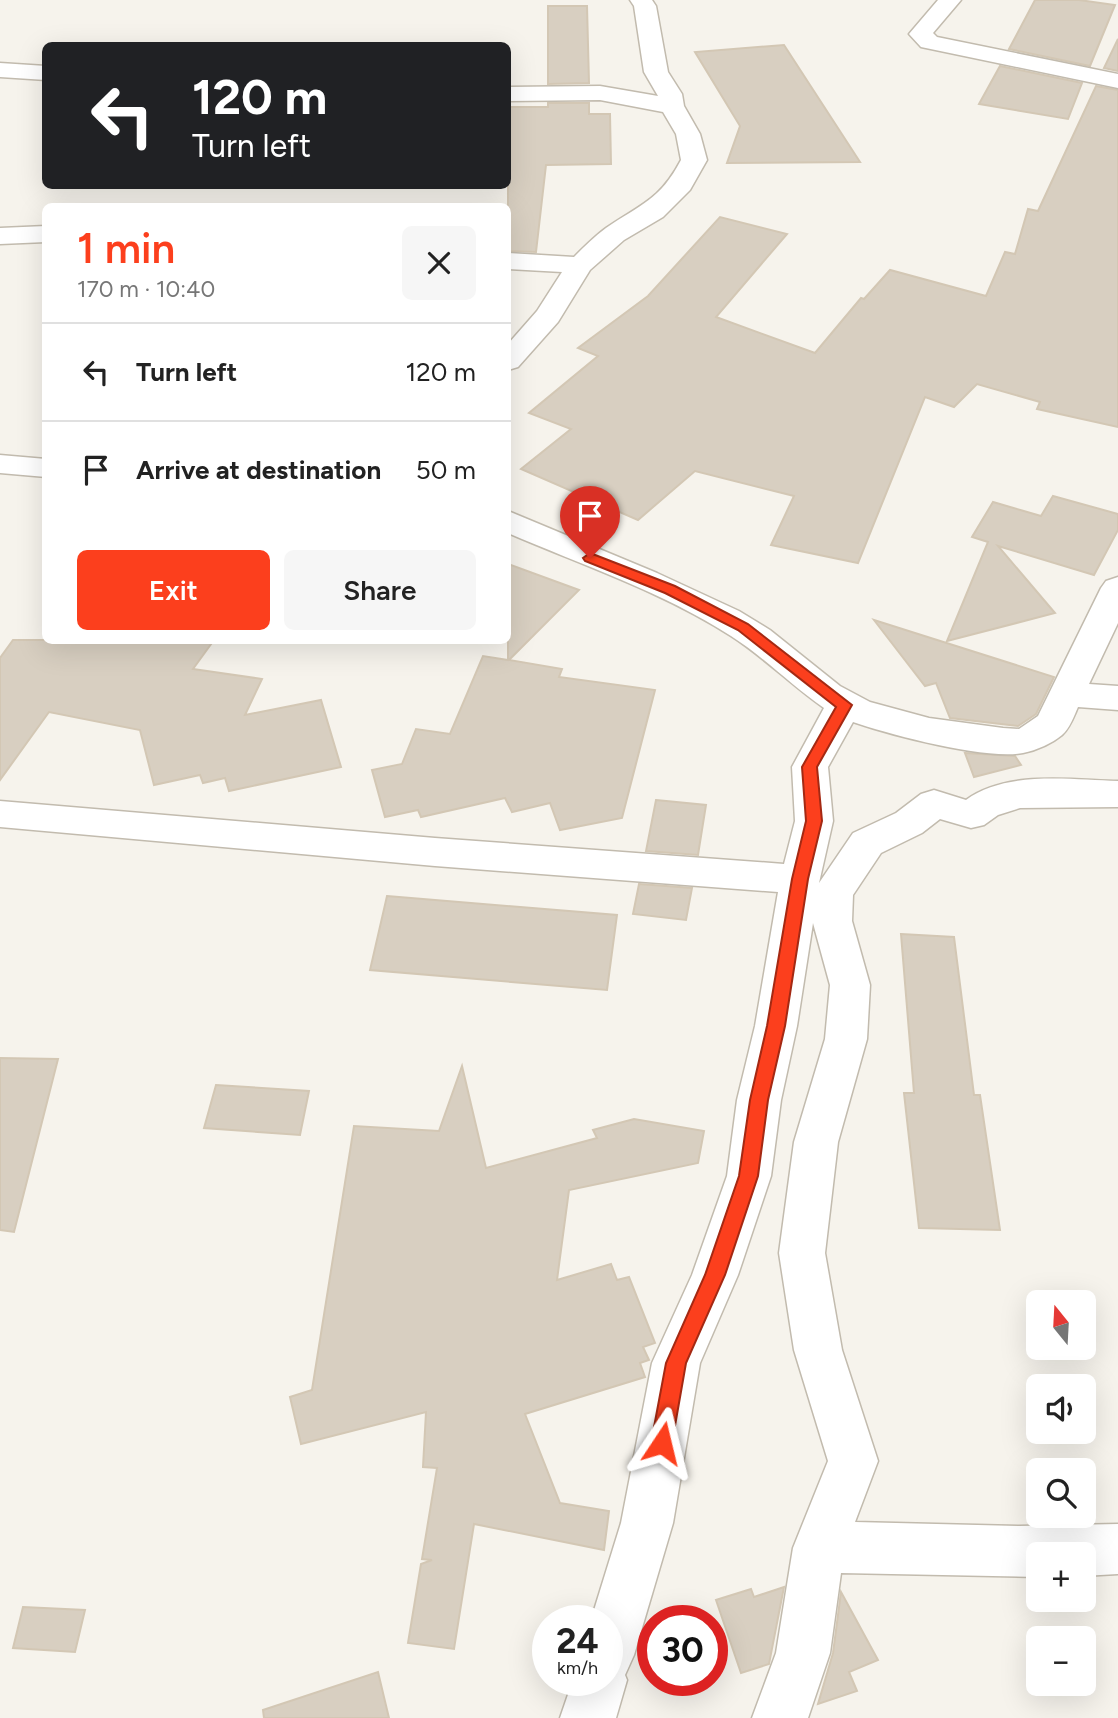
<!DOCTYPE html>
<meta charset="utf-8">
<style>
:root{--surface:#fff;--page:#f6f6f6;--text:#222;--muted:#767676;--line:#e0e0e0;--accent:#fc3f1d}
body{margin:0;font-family:Figtree,sans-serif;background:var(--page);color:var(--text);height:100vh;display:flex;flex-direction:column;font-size:26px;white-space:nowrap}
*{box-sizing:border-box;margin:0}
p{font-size:23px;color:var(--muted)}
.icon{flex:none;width:38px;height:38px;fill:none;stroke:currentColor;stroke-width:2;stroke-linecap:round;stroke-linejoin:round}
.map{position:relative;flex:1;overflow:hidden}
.sheet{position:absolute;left:42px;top:203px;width:469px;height:441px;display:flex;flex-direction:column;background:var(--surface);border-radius:10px;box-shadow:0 7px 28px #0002}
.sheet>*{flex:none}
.top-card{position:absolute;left:42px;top:42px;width:469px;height:147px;border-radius:10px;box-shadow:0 7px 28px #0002;background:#202124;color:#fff;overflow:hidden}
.needle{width:46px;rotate:342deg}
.controls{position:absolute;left:1026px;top:1290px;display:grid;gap:14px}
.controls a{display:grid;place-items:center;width:70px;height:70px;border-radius:10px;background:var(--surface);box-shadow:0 7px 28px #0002;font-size:35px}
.speed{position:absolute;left:532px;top:1605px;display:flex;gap:14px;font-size:35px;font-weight:700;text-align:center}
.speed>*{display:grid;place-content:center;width:91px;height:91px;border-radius:50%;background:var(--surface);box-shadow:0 7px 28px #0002;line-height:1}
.speed small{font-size:18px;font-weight:400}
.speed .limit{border:10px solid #d22;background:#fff;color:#111}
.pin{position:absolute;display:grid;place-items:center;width:60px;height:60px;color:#fff;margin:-72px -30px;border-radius:50% 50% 50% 0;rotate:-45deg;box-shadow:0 0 7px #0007}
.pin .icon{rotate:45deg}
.me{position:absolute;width:77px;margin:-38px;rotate:10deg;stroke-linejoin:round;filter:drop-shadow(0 0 5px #0008)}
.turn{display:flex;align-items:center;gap:24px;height:147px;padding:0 35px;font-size:32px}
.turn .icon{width:91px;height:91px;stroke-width:2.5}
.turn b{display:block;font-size:49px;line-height:60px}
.round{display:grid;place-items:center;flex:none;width:74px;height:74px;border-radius:10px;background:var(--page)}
.headline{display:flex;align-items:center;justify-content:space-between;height:119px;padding:0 35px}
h1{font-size:42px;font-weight:600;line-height:52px;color:var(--accent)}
.button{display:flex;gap:14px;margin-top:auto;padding:14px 35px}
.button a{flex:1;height:80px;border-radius:10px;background:var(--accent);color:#fff;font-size:28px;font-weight:600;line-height:80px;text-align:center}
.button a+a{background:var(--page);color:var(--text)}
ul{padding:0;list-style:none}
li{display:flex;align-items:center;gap:21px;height:98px;padding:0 35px;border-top:2px solid var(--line)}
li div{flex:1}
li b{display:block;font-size:26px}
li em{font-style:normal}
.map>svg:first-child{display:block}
.building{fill:#d8cfc1;stroke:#d3c7b4;stroke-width:2}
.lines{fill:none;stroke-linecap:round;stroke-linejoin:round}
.minor-casing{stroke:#c2bbae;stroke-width:3}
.minor{fill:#fff;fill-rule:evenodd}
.route{fill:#fc3f1d;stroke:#a42913;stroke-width:2}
</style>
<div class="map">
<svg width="1118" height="1718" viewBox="0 0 1118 1718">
<rect width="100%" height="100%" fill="#f6f3ec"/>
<g class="building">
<path d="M1035 0H1079L1115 5 1090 66 1009 49Z"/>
<path d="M548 6H587L589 83 548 84Z"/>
<path d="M1118 39V71L1104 68Z"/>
<path d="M784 45 860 162 727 163 740 126 695 52Z"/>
<path d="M1000 66 1082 83 1068 119 979 104Z"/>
<path d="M1096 86 1118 90V427L1037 409 1040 402 977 384 954 407 925 397 858 563 771 545 794 496 695 471 638 520 521 469 571 429 529 413 598 356 578 348 648 296 720 217 787 234 716 317 815 353 861 298 864 299 890 270 986 296 1005 252 1015 254 1028 209 1038 211Z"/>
<path d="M548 103H589V114H610L611 164 546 165 536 252 508 251V107H548Z"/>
<path d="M1053 496 1118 514V530L1094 575 998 546 1055 613 947 641 988 542 972 537 993 502 1041 516Z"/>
<path d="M508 564 579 590 509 660 562 669 559 677 655 690 622 818 560 830 550 803 512 812 505 798 421 817 418 810 385 817 372 770 402 764 416 729 450 734 483 656 508 660Z"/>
<path d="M874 620 915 633 1054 677 1036 714 1018 726 950 718 936 683 925 686Z"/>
<path d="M13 640H214L193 669 262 679 245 715 321 700 341 767 229 791 225 778 203 783 200 775 154 785 140 730 49 712 0 780V658Z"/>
<path d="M965 753 1015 756 1021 765 974 777Z"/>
<path d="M656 800 706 805 698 855 646 851Z"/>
<path d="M639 884 692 888 686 920 633 914Z"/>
<path d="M387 896 617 915 607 990 370 970Z"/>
<path d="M901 934 954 937 974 1095H980L1000 1230 919 1228 904 1093H914Z"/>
<path d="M0 1058 58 1059 14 1232 0 1230Z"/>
<path d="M462 1066 486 1168 597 1138 593 1130 634 1119 704 1131 698 1163 569 1190 557 1280 611 1264 617 1280 629 1277 655 1343 643 1347 649 1360 640 1363 645 1377 525 1414 560 1503 609 1511 604 1550 474 1524 454 1649 408 1643 421 1564 432 1560 422 1559 437 1468 423 1467 426 1412 301 1444 290 1397 312 1390 354 1126 439 1131Z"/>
<path d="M216 1085 309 1091 300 1135 204 1128Z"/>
<path d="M784 1587 769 1664 741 1673 716 1600 751 1589 754 1597Z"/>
<path d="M841 1592 878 1660 849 1672 857 1691 818 1704 833 1653Z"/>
<path d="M23 1607 85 1610 75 1652 13 1648Z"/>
<path d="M378 1672 389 1718H264L263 1710Z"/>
</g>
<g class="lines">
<g class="minor-casing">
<g id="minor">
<path d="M630 0H652L656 6 668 72 682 94 684 106 700 134 707 160 690 190 663 217 624 240 590 270 558 322 518 367 508 370V344L537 311 562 272 508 269V253L574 257C584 247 595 236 606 228 641 204 660 200 681 160L676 134 663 112 600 100 508 101V87L600 86 658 96 644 72 634 6Z"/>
<path d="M938 0H961L933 33 937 37 1118 74V88L921 47 909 34Z"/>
<path d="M0 63 46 66V80L0 77Z"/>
<path d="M46 226V242L0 244V228Z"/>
<path d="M0 455 46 459V477L0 473Z"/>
<path d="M508 511 657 573 739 611 770 630 840 686 870 702 929 718 1003 728 1019 729 1038 716 1101 588 1106 581 1118 577V623L1089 684 1118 686V710L1078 707C1074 716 1070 728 1062 735 1051 744 1037 750 1023 753 985 760 891 735 853 722L828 767 833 821 819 883 853 833 896 813 921 794 934 790 966 800C1007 770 1071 780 1118 781V807L1020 808 998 815 984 825 971 828 940 819 922 833 881 853 853 895 852 921 870 985 867 1039 838 1142 825 1253 842 1350 878 1461 855 1522 1019 1526 1118 1524V1574L1083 1576V1554H1038V1577L841 1573 830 1653 808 1718H752L776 1653 793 1548 828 1461 794 1350 779 1253 794 1142 825 1039 830 985 813 923 797 1026 781 1100 771 1176 738 1275 700 1363 673 1523 634 1655 625 1675 627 1680 616 1718H560L573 1680H607V1620H591L621 1523 652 1363 692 1275 727 1176 737 1100 755 1026 778 892 435 866 0 827V801L435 838 784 864 795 821 792 767 824 708C792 686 764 657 731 636 663 592 582 565 508 533Z"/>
</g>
</g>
<use href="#minor" class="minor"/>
</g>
<path class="route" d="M590 553 675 586 748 624 852 705 817 767 822 821 808 879 785 1026 768 1100 758 1176 725 1275 686 1363 672 1443 669 1450 662 1453 654 1450 651 1443 666 1363 705 1275 739 1176 750 1100 767 1026 792 879 806 821 802 767 836 707 738 630 665 593 585 561 583 558Z"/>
</svg>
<div class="controls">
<a><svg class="needle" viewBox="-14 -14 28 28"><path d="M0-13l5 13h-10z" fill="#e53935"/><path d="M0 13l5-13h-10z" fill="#767676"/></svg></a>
<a><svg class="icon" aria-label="sound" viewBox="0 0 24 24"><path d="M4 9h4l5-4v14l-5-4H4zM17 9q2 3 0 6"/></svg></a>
<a><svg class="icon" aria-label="search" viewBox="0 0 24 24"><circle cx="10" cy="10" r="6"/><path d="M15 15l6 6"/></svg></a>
<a>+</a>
<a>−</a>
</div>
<div class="speed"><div>24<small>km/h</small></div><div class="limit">30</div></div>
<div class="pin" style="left:590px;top:558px;background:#d93025"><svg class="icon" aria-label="arrive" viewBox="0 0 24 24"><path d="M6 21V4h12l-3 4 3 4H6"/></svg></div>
<svg class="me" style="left:662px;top:1443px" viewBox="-20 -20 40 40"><path d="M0-17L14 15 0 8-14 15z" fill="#fc3f1d" stroke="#fff" stroke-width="4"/></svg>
<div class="top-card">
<div class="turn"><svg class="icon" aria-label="left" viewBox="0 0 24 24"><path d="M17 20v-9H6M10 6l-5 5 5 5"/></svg><div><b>120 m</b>Turn left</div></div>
</div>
<section class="sheet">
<div class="headline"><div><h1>1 min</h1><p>170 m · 10:40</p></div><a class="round"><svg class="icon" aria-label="close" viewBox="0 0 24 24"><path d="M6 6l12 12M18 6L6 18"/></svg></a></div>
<ul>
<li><svg class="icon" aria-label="left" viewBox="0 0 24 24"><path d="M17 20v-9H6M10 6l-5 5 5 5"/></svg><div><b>Turn left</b></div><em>120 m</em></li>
<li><svg class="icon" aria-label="arrive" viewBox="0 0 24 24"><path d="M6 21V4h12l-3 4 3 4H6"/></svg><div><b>Arrive at destination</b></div><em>50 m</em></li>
</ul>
<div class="button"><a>Exit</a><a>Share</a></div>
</section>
</div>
